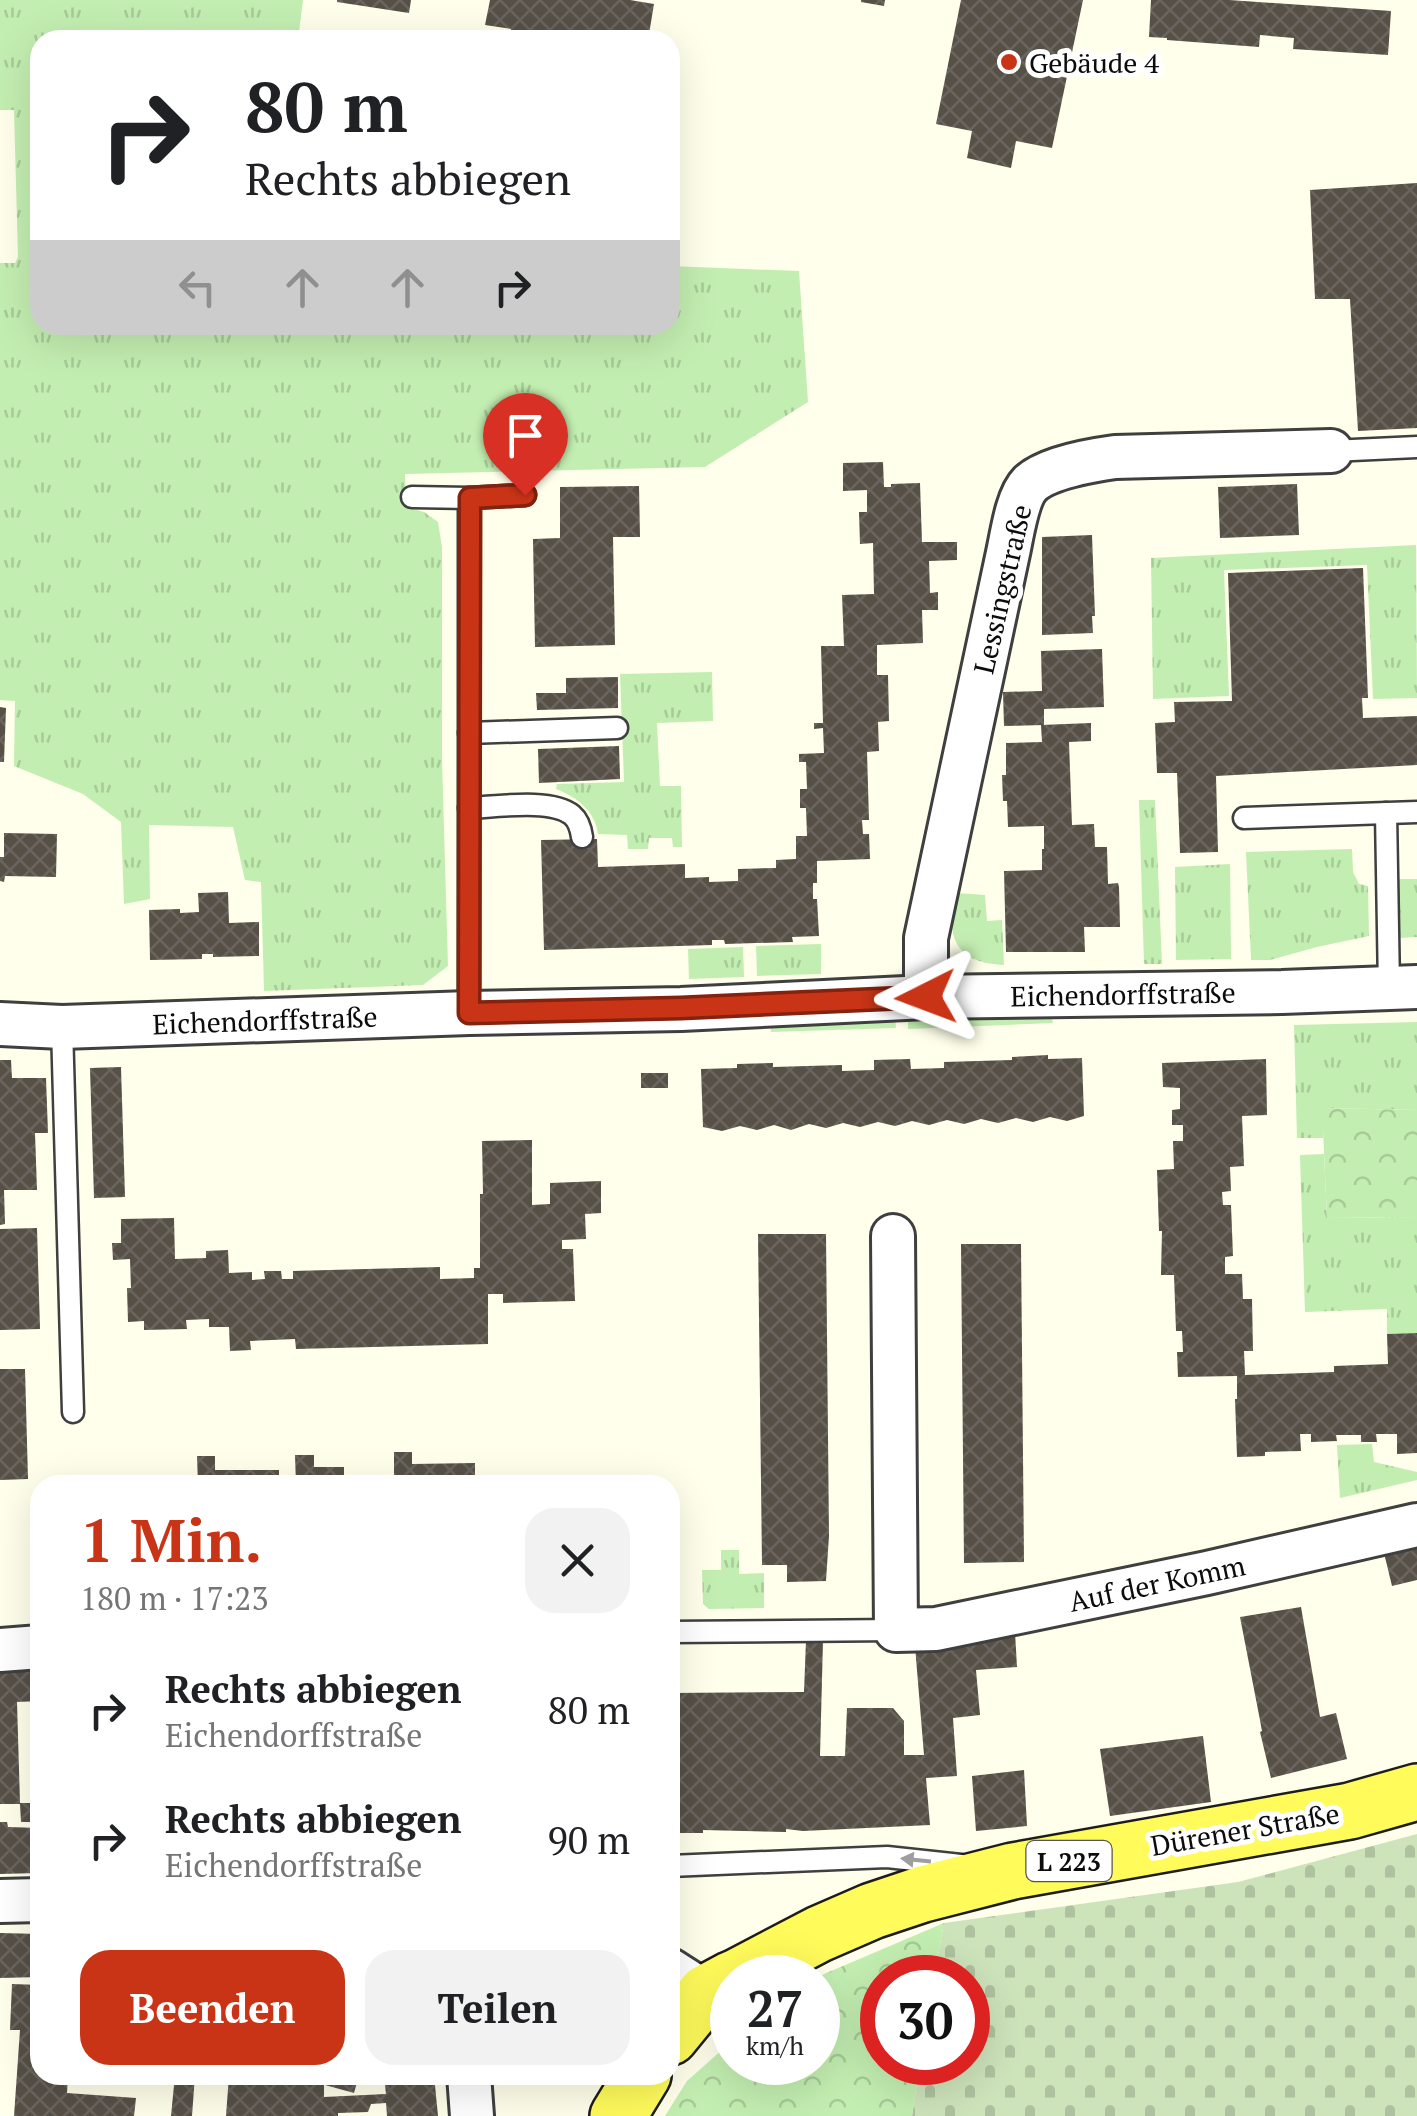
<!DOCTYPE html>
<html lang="de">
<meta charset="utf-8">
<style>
:root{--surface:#fff;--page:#f2f2f2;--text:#202124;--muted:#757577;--accent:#ca3416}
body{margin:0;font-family:"PT Serif",serif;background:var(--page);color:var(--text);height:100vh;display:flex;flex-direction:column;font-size:38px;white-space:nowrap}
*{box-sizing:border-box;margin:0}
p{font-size:32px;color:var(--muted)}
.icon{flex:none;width:55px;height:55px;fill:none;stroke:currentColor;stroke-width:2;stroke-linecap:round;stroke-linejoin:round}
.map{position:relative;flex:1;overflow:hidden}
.details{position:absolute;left:30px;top:1475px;width:650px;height:610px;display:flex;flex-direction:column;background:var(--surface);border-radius:30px;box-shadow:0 10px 40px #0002}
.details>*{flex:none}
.guide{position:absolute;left:30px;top:30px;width:650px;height:305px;border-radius:30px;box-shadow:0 10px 40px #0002;background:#fff;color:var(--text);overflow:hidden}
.speed{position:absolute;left:710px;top:1955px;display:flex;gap:20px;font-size:50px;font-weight:700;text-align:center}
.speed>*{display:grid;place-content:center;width:130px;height:130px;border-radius:50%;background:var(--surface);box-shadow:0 10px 40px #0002;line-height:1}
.speed small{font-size:25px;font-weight:400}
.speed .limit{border:15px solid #d22;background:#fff;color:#111}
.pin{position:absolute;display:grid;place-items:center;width:85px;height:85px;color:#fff;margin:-102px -42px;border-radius:50% 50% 50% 0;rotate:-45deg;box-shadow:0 0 10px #0007}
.pin .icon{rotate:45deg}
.me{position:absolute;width:110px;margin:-55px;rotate:267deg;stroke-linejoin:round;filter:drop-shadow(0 0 8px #0008)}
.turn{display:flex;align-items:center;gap:35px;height:210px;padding:0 50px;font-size:45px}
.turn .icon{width:130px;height:130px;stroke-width:2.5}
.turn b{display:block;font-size:70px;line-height:85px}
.lanes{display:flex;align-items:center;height:95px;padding:0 50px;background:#0003;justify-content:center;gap:50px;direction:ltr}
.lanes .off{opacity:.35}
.round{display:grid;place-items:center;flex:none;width:105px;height:105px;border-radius:30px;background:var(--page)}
.head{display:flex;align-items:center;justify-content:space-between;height:170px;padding:0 50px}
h1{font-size:60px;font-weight:700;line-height:75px;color:var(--accent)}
.cta{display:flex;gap:20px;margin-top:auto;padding:20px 50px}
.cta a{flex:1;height:115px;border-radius:30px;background:var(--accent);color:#fff;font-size:40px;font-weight:700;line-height:115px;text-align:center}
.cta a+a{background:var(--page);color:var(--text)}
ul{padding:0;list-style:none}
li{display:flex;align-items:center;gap:30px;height:130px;padding:0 50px}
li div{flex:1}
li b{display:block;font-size:38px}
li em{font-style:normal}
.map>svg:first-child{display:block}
.grass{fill:url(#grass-tufts)}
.cemetery{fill:url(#cemetery-stones)}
.park{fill:url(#park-crowns)}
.building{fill:url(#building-cross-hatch)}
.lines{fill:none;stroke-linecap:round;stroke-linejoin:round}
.lane-casing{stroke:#3f3f3f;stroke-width:25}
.street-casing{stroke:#3f3f3f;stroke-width:48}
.primary-casing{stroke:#1d1d1d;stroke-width:60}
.lane{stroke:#fff;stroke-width:20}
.street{stroke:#fff;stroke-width:42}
.primary{stroke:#fffb5b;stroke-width:55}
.oneway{fill:#9e9e9e}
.route-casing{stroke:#83220e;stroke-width:25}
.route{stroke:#ca3416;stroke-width:18}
.poi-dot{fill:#ca3416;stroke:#fff;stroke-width:4}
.labels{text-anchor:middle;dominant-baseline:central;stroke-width:10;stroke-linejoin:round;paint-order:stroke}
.shield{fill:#fff;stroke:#555;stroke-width:2.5}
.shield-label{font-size:25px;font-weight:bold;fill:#0c0c0c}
.poi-label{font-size:28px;fill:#0c0c0c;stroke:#fff;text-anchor:start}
.street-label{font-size:28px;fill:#0c0c0c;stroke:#fff}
</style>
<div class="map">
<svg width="1417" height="2116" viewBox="0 0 1417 2116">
<defs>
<pattern id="grass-tufts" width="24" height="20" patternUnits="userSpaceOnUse" patternTransform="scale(2.5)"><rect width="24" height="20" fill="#c3eeb1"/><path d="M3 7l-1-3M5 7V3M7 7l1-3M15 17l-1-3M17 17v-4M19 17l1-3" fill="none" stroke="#a6cb97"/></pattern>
<pattern id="cemetery-stones" width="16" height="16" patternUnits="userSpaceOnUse" patternTransform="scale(2.5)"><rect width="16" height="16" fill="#cde3ba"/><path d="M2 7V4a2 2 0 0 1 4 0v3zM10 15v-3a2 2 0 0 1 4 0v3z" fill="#afc29f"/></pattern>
<pattern id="park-crowns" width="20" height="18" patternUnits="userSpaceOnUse" patternTransform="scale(2.5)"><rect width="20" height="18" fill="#c3eeb1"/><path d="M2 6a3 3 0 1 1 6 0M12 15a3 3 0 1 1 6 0" fill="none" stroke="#a6cb97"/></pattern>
<pattern id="building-cross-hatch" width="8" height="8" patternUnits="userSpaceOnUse" patternTransform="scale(2.5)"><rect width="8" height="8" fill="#565047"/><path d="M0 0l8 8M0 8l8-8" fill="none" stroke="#69645d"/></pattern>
</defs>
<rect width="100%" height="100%" fill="#ffffeb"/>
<g class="grass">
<path d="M0 0H303L298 40H40V325H670V266L799 271 808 402 705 467 405 474 406 507 424 512 438 522 442 547V760L448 966 423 985 264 991 261 882 245 880 233 827 149 825 150 899 124 904 121 822 83 794 14 766 15 701 0 700V263H15L18 257 14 110H0Z"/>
<path d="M1416 545 1417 698 1373 699 1367 565 1224 570 1229 696 1153 699 1151 558Z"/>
<path d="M712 672 713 721 657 723 660 786H681L682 847H673L672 838H649L648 849H628L627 835 598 834C595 811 577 797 556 789L557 784 624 782 620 674Z"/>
<path d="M1139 800H1155L1162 964H1144Z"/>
<path d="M1352 849 1353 872 1359 884 1368 886 1369 936 1317 947 1270 960H1251L1246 852Z"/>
<path d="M1230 864 1231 959 1176 960 1175 867Z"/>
<path d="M1397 879H1417V937L1399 938Z"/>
<path d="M957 893 985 895 987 921 1002 920 1004 965C979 964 954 956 952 926 951 915 955 903 957 893Z"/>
<path d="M821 944V974L757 976 756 946Z"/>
<path d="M743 947 744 977 689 979 688 949Z"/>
<path d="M1051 1013 1053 1023 908 1029V1017Z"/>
<path d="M895 1018 896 1028 771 1032 770 1022Z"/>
<path d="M1417 1022V1110L1323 1108V1138H1297L1294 1025Z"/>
<path d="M1324 1154 1327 1218 1417 1217V1333L1387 1334V1309L1305 1312 1300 1155Z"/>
<path d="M1372 1444 1374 1462 1417 1472V1480L1340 1498 1337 1445Z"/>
<path d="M721 1550H739V1574L764 1573V1608L709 1609 703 1604 702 1570H721Z"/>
</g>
<path class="cemetery" d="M1417 1834V2116H912L920 2063 968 2062V1978L934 1977 944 1923 1238 1882Z"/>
<g class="park">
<path d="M1322 1108 1417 1110V1217L1327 1218Z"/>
<path d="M944 1923 934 1977 882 1978V2062L920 2063 912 2116H665L687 2081 732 2041V2062H818L817 1977Z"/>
</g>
<g class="building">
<path d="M337 0H411L409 13 337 2Z"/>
<path d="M490 0H630L654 4 648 40H509L511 29 485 25Z"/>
<path d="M861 0H885L884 6 861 2Z"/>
<path d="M961 0H1083L1052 148 1016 141 1011 168 967 158 972 131 936 124Z"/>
<path d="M1151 0H1229L1391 11 1388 55 1293 49 1294 38 1260 35 1259 47 1167 40V38L1149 37Z"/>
<path d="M1417 183V428L1358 431 1350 299H1315L1310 190Z"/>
<path d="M883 462 884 487H891V484L920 483 922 542H957V560L929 561 930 593 938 592V610H922L923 643 877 645V675H888L889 721 878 722 879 751 867 752 869 820H862L863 834H869L870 859 817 861V883H813V899H817L819 936 792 937 793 942 725 944 724 940H712V945L544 950 541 840 597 839 598 867 685 864V878L709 877V882L738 881V869L776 868V860L796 859V836H807L806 808H800V789H807L806 762H799V754L824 753 823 728 814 729V723H823L821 646H844L842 595 874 594 873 543 860 544 859 512H867V490L843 491V463Z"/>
<path d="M1297 484 1299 535 1220 538 1218 487Z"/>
<path d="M639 486 640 537H613L615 645 535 647 533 539 560 538V487Z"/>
<path d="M1092 535 1095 616H1092L1093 633 1042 635V537Z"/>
<path d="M1363 568 1368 698H1362L1363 718 1417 716V765L1216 776 1218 852 1180 853 1177 773H1157L1155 723 1175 722 1174 702 1232 701 1228 573Z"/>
<path d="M1102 649 1104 707 1044 709V725L1004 726 1003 692 1042 691 1041 651Z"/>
<path d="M618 677V708L537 710 536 693H566V678Z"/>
<path d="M0 707 6 708 4 762H0Z"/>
<path d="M1091 723V741L1069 742 1072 825 1094 824 1095 847H1107L1108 884 1118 883 1119 887 1120 927H1084L1085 952H1006L1004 871 1042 870V849H1044V826L1008 827 1007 801H1003L1002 775H1006V743L1042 742 1041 725Z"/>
<path d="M619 746 620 779 539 783 538 749Z"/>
<path d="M4 833 57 834 56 877 5 876 4 882 0 881V857H4Z"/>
<path d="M228 892 229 923 259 922V956L213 957V954H202V959L150 960 149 910 180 909V913L199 912 198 893Z"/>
<path d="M1048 1055V1059L1082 1058 1084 1116 1067 1121 1050 1117 1033 1122 1016 1118 998 1123 981 1119 964 1124 947 1120 929 1125 912 1121 895 1126 878 1122 860 1127 843 1123 826 1128 809 1124 791 1130 774 1125 757 1130 740 1126 722 1131 703 1127 701 1069 737 1068V1064L773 1063V1067L842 1065V1071L874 1070V1060L910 1059 911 1069 944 1068V1062L1012 1060V1057Z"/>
<path d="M1266 1059 1267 1115 1242 1116 1244 1166 1230 1167 1231 1191 1222 1192 1223 1205H1231L1233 1256 1225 1257V1274H1242L1243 1299H1252L1253 1351H1244L1245 1375 1334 1372V1366L1388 1364 1387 1334 1417 1333V1453L1397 1454V1434H1376L1377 1442H1361V1435H1336L1337 1441 1311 1442V1434H1300L1301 1451 1265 1452V1456L1237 1457 1235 1399H1237V1376L1178 1377 1177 1352H1183L1182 1331H1176L1174 1275H1161L1162 1231H1159L1157 1170 1174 1169 1173 1141H1183V1125H1172V1110L1180 1109V1088L1163 1087 1162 1063Z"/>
<path d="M0 1060H11L12 1078H46L48 1133H35L37 1190H4L5 1224 0 1225Z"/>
<path d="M121 1067 125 1197 94 1198 90 1068Z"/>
<rect x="641" y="1073" width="27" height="15"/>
<path d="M532 1140V1205L550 1204V1183L601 1181V1213L585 1214 586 1239 562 1240V1249H573L575 1301 503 1303V1294H488V1344L296 1349 295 1339 250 1341 251 1350 230 1351 229 1327H209V1319L186 1320 187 1329 144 1330V1321L128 1322 127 1288H131L130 1259 113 1260 112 1243H121V1219L174 1218 175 1259 206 1258V1251L228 1250 229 1273 252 1272V1280L265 1279 264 1271H281L282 1279H293V1271L440 1267V1279L474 1278V1268H480V1194H483L482 1141Z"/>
<path d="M37 1228 40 1329 0 1330V1229Z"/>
<path d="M758 1234H826L829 1536 826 1581 787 1582V1565H762Z"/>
<path d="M961 1244H1021L1024 1562 964 1563Z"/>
<path d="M0 1369H25L28 1479 0 1480Z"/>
<path d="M394 1452H412V1464L475 1463V1485H394Z"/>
<path d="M295 1455H314V1467H344V1480H377L376 1485H296Z"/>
<path d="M197 1456H215V1470H279V1485H198Z"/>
<path d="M1417 1546V1580L1392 1586 1384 1553Z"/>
<path d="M1301 1607 1320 1717 1336 1713 1347 1759 1271 1778 1260 1732 1262 1731 1259 1715 1240 1617Z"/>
<path d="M1015 1632 1017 1667 976 1670 980 1715 953 1718 957 1776 926 1778 930 1825 803 1831 786 1829V1832L703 1830V1833H670V1693L804 1692 806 1640 823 1641 820 1756H845L847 1708H893L904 1721V1755H924L915 1646Z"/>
<path d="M40 1667V1701L17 1702 20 1803H36V1822H21L20 1804H0V1671Z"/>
<path d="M1203 1736 1211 1802 1110 1816 1100 1749Z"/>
<path d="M1024 1770 1027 1826 976 1831 972 1776Z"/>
<path d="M0 1822H7L8 1827 40 1828V1873L0 1874Z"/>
<path d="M0 1933 40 1934V1977L0 1978Z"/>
<path d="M12 1984 40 1985V2017H36L38 2039H40V2075H68L67 2093 136 2098 134 2116H14L20 2030H10Z"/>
<path d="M175 2075H195L192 2116H171Z"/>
<path d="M229 2075H324V2097L386 2094 384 2075H434L438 2116H387L386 2103 371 2104 368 2112 338 2113V2116H226Z"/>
<path d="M328 2075H359L354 2093 325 2085Z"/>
</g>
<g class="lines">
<g class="lane-casing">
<g id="lane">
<path d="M1331 451 1417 447"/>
<path d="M412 497 469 498"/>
<path d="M469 733 617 728"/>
<path d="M469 808C495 807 552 798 572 815 578 820 581 830 582 837"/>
<path d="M1386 813 1389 988"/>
<path d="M1244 818 1417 812"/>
<path d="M469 1013V498L525 495"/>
<path d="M62 1027 73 1412"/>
<path d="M670 1632 896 1630"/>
<path d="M670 1866 887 1857 961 1865"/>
</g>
</g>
<g class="street-casing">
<g id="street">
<path d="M926 997V938L1008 553C1012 535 1017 497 1030 484 1046 468 1093 460 1115 457L1331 451"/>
<path d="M0 1024 62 1027 469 1013 681 1009 926 997 1282 992 1417 987"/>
<path d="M893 1236 896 1630 936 1629 1207 1573 1417 1525"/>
<path d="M0 1650 40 1647"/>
<path d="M0 1901 40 1900"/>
<path d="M670 1970 706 1993"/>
<path d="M469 2075 472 2116"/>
</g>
</g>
<g class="primary-casing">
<g id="primary">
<path d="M735 1978 819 1934 872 1911 923 1894 1013 1871 1350 1811 1417 1792"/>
<path d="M670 2037 706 1993 732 1979"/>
<path d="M618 2116 643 2075"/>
</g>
</g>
<use href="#lane" class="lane"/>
<use href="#street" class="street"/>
<use href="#primary" class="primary"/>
</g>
<defs><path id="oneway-solid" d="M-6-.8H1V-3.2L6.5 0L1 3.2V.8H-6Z" transform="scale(2.5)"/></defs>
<use class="oneway" href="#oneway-solid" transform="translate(916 1860) rotate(-174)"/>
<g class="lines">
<g class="route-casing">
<path id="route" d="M525 495 470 498 469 1013 681 1008 926 997"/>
</g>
<use href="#route" class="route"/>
</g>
<circle class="poi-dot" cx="1009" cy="62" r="10"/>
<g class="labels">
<rect class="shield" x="1026.5" y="1841" width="85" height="40" rx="8"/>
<g class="shield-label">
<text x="1069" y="1861">L 223</text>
</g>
<g class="poi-label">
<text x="1029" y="62">Gebäude 4</text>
</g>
<g class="street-label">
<text transform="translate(1002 589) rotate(-77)">Lessingstraße</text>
<text transform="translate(1123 994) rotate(-1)">Eichendorffstraße</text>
<text transform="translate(265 1020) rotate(-2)">Eichendorffstraße</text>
<text transform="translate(1157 1583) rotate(-12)">Auf der Komm</text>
<text transform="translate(1245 1829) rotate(-10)">Dürener Straße</text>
</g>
</g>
</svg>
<div class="speed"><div>27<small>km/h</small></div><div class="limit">30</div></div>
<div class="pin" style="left:525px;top:495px;background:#d93025"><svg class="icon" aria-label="arrive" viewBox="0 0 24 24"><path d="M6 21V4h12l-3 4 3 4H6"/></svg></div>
<svg class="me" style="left:926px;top:997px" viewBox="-20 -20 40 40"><path d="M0-17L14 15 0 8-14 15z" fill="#ca3416" stroke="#fff" stroke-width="4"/></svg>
<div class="guide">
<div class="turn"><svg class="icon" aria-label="right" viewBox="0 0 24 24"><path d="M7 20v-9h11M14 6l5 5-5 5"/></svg><div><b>80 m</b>Rechts abbiegen</div></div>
<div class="lanes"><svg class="icon off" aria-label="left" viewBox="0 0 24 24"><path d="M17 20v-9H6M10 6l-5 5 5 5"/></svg><svg class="icon off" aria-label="ahead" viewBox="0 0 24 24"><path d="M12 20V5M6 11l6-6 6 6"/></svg><svg class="icon off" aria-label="ahead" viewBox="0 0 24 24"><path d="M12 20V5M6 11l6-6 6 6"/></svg><svg class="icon" aria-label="right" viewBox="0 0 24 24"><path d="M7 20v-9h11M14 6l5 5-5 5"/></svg></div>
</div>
<section class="details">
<div class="head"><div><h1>1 Min.</h1><p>180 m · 17:23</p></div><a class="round"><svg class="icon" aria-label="close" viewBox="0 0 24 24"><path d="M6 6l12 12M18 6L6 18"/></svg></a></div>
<ul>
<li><svg class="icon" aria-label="right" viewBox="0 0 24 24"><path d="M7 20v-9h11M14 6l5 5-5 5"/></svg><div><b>Rechts abbiegen</b><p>Eichendorffstraße</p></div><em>80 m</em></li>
<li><svg class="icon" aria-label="right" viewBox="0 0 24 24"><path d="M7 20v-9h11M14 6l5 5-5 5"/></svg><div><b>Rechts abbiegen</b><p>Eichendorffstraße</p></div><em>90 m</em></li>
</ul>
<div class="cta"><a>Beenden</a><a>Teilen</a></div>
</section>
</div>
